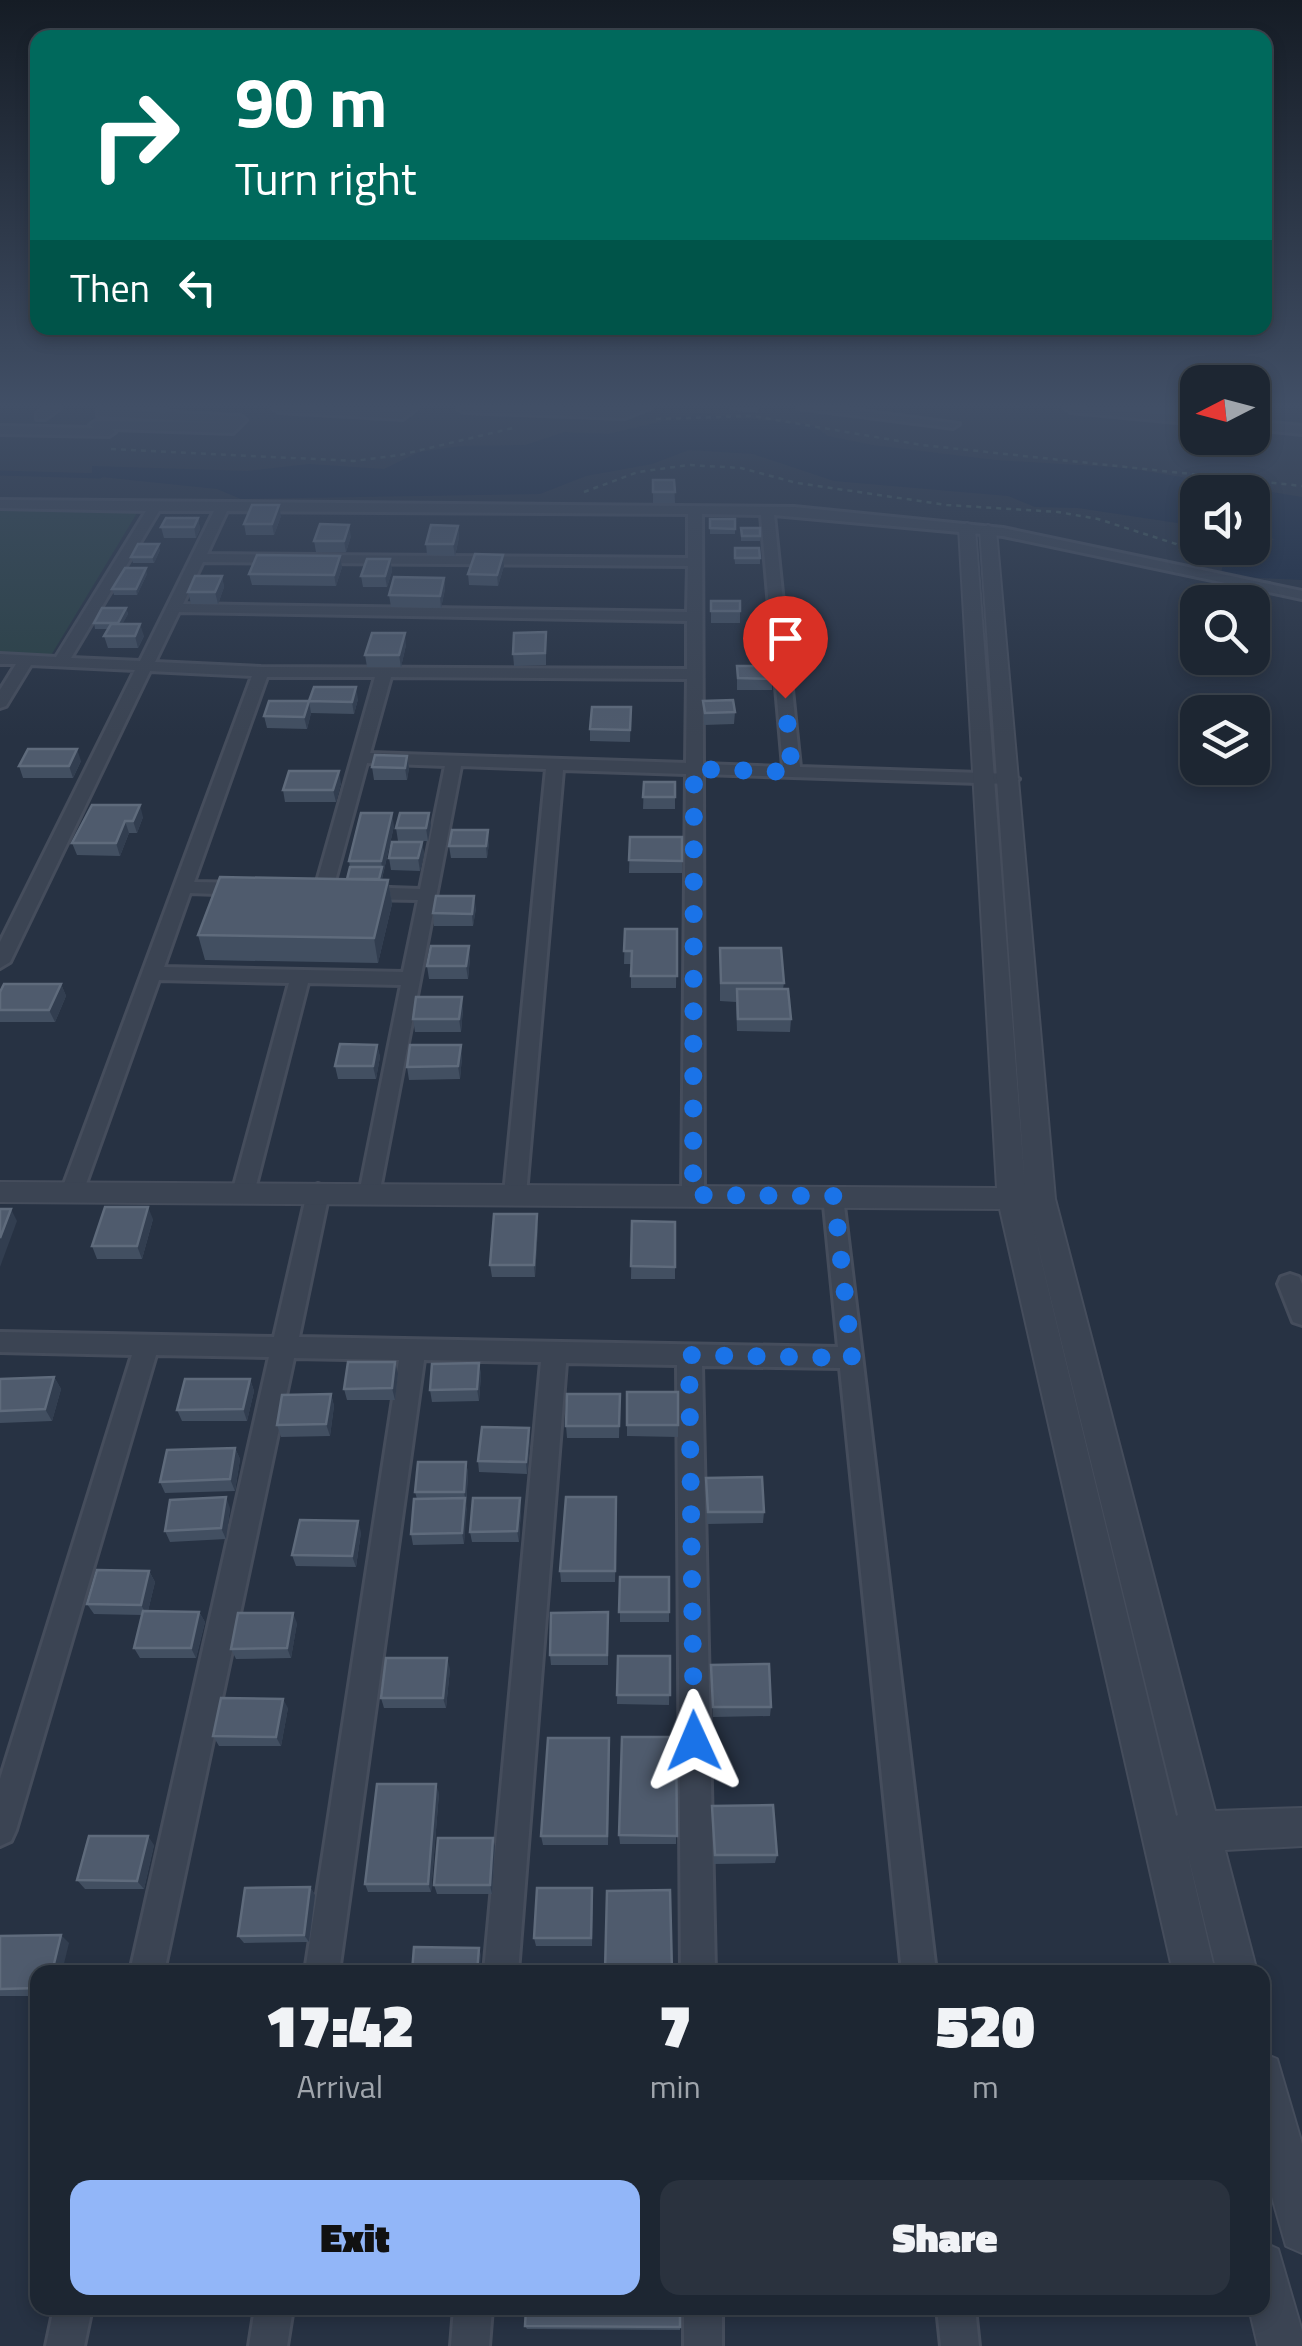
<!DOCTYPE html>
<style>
:root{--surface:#1d2632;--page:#2a323e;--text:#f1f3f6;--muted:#a0a5ac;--line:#3b434d;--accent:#92b6f8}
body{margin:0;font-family:"Titillium Web",sans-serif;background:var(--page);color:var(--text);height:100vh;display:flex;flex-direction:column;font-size:38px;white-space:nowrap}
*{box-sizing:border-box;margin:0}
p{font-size:32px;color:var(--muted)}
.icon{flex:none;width:55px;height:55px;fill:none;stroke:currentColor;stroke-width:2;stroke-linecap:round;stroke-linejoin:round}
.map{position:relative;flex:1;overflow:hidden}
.drawer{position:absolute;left:30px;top:1965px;width:1240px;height:350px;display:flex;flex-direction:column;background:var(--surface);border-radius:20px;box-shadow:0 5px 15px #0003,0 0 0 2px var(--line)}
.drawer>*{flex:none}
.banner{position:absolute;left:30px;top:30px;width:1242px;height:305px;border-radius:20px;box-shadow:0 5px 15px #0003,0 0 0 2px var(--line);background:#00695c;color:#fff;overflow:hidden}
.needle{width:65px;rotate:264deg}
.tools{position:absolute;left:1180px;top:365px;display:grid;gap:20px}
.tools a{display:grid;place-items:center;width:90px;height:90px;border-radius:20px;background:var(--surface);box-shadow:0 5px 15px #0003,0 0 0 2px var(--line);font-size:50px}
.pin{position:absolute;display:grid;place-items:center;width:85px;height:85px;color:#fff;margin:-102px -42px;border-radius:50% 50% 50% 0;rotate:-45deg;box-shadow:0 0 10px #0007}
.pin .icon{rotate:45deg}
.me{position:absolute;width:110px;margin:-55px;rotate:359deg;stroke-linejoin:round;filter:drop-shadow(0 0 8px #0008)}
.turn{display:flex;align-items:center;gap:35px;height:210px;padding:0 40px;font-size:45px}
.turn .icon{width:130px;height:130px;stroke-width:2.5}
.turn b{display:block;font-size:70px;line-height:85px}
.then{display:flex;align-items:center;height:95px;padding:0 40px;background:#0003;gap:20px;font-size:38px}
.eta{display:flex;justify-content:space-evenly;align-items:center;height:170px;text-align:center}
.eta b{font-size:60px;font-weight:800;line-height:70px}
.button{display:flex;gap:20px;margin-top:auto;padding:20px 40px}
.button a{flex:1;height:115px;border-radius:20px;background:var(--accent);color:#111;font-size:40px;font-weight:800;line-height:115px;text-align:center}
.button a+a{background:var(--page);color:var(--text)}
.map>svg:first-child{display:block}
.green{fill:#294044}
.water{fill:#192942}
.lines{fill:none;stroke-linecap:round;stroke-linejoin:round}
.stream{stroke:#192942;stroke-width:5}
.minor-casing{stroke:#454d5c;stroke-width:6}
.tertiary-casing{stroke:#454d5c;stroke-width:4}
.path{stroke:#42595c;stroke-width:2.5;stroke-dasharray:5 5;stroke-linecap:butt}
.minor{fill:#3b4453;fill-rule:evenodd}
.tertiary{fill:#3b4453;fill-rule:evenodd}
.wall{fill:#424f61}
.shaded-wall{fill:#323e50}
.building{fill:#4f5b6d;stroke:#5f6b7c;stroke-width:2.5}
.route{stroke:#1a73e8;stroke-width:18;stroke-dasharray:0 32.4}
</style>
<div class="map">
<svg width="1302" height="2346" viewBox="0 0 1302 2346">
<rect width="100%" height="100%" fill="#273243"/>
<path class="green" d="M0 509 137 513 50 657 0 654Z"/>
<path class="water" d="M698 413 812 425 828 436 872 445 995 460 1127 468 1302 497V580L1221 576 1223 562 1275 539 1253 535 1252 492H1198L1197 526 1078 508 1035 507 1008 496 834 481 753 454 689 450 652 464 586 476 540 494 241 499 217 489 92 476V466L248 471 309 464 384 469 419 452 461 446 526 445 564 432 608 434Z"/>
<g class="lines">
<path class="stream" d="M0 473 100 476"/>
<g class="minor-casing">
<g id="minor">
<path d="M45 408H60L45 419H37V413Z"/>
<path d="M273 408 400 411 417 408 403 419 279 412Z"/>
<path d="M458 408 624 410 650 408 625 418 464 412Z"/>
<path d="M798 408H839L959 424 953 428Z"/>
<path d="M1065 408 1198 416V424L1071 412Z"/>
<path d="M102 409 240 416 246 420 233 433 112 429 115 432 109 436 0 434V426L94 428 90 425 96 421 231 423 98 416V410Z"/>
<path d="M1252 421 1302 426V434L1252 429Z"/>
<path d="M0 500 794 507 1003 528 1302 591V599L1003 536 774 515 800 767 1010 774 1019 779 1010 784 703 774 704 1195 701 1201H685L682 1195 686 774 563 770 526 1194 523 1200H507L504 1194 546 769 461 766 378 1200H362L359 1194 401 985 308 983 254 1193 251 1199H235L232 1193 289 983 159 980 83 1192 80 1198H64L61 1192 252 676 150 671 10 962 0 968V942L135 670 31 665 6 706 0 708V690L16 664H0V654L56 657 146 511 0 508ZM159 511H214L140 661 71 658ZM227 511 688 514V558L207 554ZM702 514 761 515 783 767 703 764ZM203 562 688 566 687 612 183 604ZM179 612 687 621V669L261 667 155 662ZM267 677H375L314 892 316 896H330L332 892 367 763 445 766 420 889 361 887 352 893 361 899 418 900 403 972 164 967 190 893 245 895 254 889 245 883 194 882ZM391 677 687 679 686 763 370 753Z"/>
<path d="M318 1184 326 1187 329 1193 299 1337 838 1347 823 1195 826 1189H842L936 1972H902L840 1368 702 1366 715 1972H681L677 1365 566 1363 518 1972H484L541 1362 424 1360 339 1972H305L399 1360 294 1358 164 1972H130L269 1357 156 1355 16 1830 11 1841 0 1846V1779L132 1355 0 1352V1332L274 1337 307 1193 310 1187Z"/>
<path d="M1290 1274 1299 1277 1302 1284V1325L1293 1322 1278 1284 1281 1277Z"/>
<path d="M54 2308H92L84 2346H46Z"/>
<path d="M255 2308H293L287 2346H249Z"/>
<path d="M454 2308H492L489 2346H451Z"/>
<rect x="684" y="2308" width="38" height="38"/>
<path d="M937 2308H975L979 2346H941Z"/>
</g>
</g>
<g class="tertiary-casing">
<g id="tertiary">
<path d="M967 523 975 528 1025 1188 980 530 988 525 996 530 1055 1199 1215 1811 1302 1808V1846L1225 1850 1257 1972H1217L1187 1851 1215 1972H1173L1000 1209 0 1202V1182L997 1188 959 528ZM1029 1210 1178 1815 1176 1816Z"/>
<path d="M1262 2053 1277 2059 1302 2144V2253L1286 2246 1262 2162Z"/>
<path d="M1262 2242 1278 2249 1302 2331V2346H1258L1249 2308H1262Z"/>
</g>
</g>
<g class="path">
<path d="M656 419 753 416 922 445 1302 486"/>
<path d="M111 449 354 461 400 455 513 428"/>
<path d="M584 492 638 472 689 465 741 468 797 483 947 505 1058 512 1098 519 1176 544 1183 553"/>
</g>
<use href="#minor" class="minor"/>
<use href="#tertiary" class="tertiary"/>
</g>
<g class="wall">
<path d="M147 408H170L166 413 148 412Z"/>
<path d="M729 408H759L757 413 729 410Z"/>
<path d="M1106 408H1198V417L1106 409Z"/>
<path d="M1252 422 1264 433 1263 439 1252 437Z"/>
<path d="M1206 438H1247L1244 446 1206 442Z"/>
<path d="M653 480H674L675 503H653Z"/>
<path d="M281 516 274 535H246L244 524Z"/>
<path d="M198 518 200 529 196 538H164L161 527Z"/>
<rect x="710" y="519" width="25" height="15"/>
<path d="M458 526 459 537 455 556 427 555 426 544Z"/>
<rect x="741" y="528" width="19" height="13"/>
<path d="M351 536 346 552H316L314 541Z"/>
<path d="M160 550 154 563H133L131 557Z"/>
<path d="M734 553 760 558V564H735Z"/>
<path d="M503 555 504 566 498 586 469 585 468 574Z"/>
<path d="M390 559 392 571 387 587H363L361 576Z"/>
<path d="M342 567 336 586 252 585 249 574Z"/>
<path d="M147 574 137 595H114L112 589Z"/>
<path d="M222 576 224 587 218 604H191L188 592Z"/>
<path d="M444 578 445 589 441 608 391 607 389 595Z"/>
<path d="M711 601 740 611V623H711Z"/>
<path d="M126 608 128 614 122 624 144 636 138 648H108L104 636 108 629H95L94 623Z"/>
<path d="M546 644V665L514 666 513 654Z"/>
<path d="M406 645 401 667H367L365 655Z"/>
<path d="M737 666 772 679V690H737Z"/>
<path d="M358 699 354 714 311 713 307 729 267 728 264 716 309 701Z"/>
<path d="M703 701 735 712 734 724 704 725Z"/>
<path d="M631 707 630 742 590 741V729Z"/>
<path d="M407 756 409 768 407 780H374L372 767Z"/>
<path d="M81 761 73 778H23L19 766Z"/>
<path d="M644 782H675V809H643Z"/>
<path d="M341 783 336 802H285L283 790Z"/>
<path d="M92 805 143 817 137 833H129L120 856 77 855 72 843Z"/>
<path d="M431 825 428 841H398L396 828Z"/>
<path d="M394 826 382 879 388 880 392 904 378 963 205 960 198 935 347 879 350 867 349 861Z"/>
<path d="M630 837H682V873H629Z"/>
<path d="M422 842 424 854 420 871 391 870 389 858Z"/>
<path d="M489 843 487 858H451L449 846Z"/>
<path d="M476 908 473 926H434L433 913Z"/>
<path d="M625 929H677L676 988H631V964H624Z"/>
<path d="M720 948 784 983 783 989 791 1019 790 1032 737 1031 736 1002 720 1001Z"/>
<path d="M470 958 468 979H429L427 966Z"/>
<path d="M61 984 66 996 55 1022H0V992Z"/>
<path d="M463 1009 461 1032H415L413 1019Z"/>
<path d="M377 1045 380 1057 376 1079H338L335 1066Z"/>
<path d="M462 1057 460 1079 409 1080 407 1067Z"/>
<path d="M153 1219 142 1259H97L92 1246Z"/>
<path d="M632 1221 675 1222V1279H631Z"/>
<path d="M538 1226 535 1277H492L490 1265Z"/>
<path d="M479 1363 481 1375 479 1401 432 1402 430 1390Z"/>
<path d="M398 1374 395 1400H347L344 1389Z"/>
<path d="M54 1377 61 1389 52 1421 0 1423V1379Z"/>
<path d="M250 1379 254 1391 247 1421H182L177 1410Z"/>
<path d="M627 1392H678V1437L627 1436Z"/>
<path d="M331 1394 334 1406 330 1436 281 1437 277 1425Z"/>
<path d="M620 1394 619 1438H567L566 1426Z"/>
<path d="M530 1440 527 1474 479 1472 478 1461Z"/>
<path d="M235 1448 240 1459 235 1491 165 1493 160 1482Z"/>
<path d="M466 1462 468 1473 464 1544 413 1545 411 1534 417 1499 415 1492Z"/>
<path d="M706 1478 764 1512 763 1523 707 1524Z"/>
<path d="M230 1508 226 1539 170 1542 165 1531Z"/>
<path d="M617 1508 615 1582H561L560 1571Z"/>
<path d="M521 1509 519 1542H472L470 1532Z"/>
<path d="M361 1532 356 1567 296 1566 292 1555Z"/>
<path d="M149 1571 155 1582 148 1611 199 1612 205 1622 196 1658H140L134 1648 142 1615 94 1614 87 1604Z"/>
<rect x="620" y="1577" width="49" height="45"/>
<path d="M297 1623 291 1658 236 1659 231 1649Z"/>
<path d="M608 1623V1665H551L550 1655Z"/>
<path d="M618 1656H670L669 1705 617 1704Z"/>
<path d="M711 1665 771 1707 770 1716 713 1717Z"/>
<path d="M450 1669 446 1708H384L381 1698Z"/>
<path d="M288 1708 281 1746H219L213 1736Z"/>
<path d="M676 1737V1844H620L619 1835Z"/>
<path d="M610 1747 608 1845H543L541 1836Z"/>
<path d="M439 1793 431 1892H368L365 1884Z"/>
<path d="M712 1806 777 1855 775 1863 714 1864Z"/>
<path d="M154 1845 144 1889H85L77 1880Z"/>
<path d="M495 1846 492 1894H437L434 1885Z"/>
<path d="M310 1887 315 1895 309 1942 244 1943 238 1936Z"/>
<path d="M593 1896 592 1946H536L534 1938Z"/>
<path d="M0 1936 69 1943 38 1972V1996H0Z"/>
<path d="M98 2308H179V2310L106 2314 97 2311Z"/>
<path d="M314 2308H392V2312L319 2313 314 2310Z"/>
<path d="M680 2308V2330L527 2329 525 2326Z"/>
</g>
<g class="shaded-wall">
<path d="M279 505 281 516 274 535 272 524Z"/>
<path d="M198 518 200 529 196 538 194 527Z"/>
<path d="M349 525 351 536 346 552 344 541Z"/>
<path d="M458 526 459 537 455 556 453 544Z"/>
<path d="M159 544 160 550 154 563 152 557Z"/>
<path d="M503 555 504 566 498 586 497 575Z"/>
<path d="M340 556 342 567 336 586 334 575Z"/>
<path d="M390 559 392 571 387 587 385 576Z"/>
<path d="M146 568 147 574 137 595 136 589Z"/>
<path d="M222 576 224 587 218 604 215 592Z"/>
<path d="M444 578 445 589 441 608 440 596Z"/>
<path d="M126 608 128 614 120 629 118 623Z"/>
<path d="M140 624 144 636 138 648 135 636Z"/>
<path d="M405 633 406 645 401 667 399 655Z"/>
<path d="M356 687 358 699 354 714 352 702Z"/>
<path d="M309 701 311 713 307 729 304 717Z"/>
<path d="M77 749 81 761 73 778 69 766Z"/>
<path d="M407 756 409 768 407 780 405 768Z"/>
<path d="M339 771 341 783 336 802 333 790Z"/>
<path d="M140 805 143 817 137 833 133 821Z"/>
<path d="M392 813 394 826 380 887 379 881 382 867 381 861Z"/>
<path d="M429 813 431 825 428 841 426 828Z"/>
<path d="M125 821 129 833 120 856 116 843Z"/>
<path d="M488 830 489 843 487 858 486 846Z"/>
<path d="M422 842 424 854 420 871 418 858Z"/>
<path d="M388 880 392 904 378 963 374 938Z"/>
<path d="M474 896 476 908 473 926 472 914Z"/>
<path d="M469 946 470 958 468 979 466 966Z"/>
<path d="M61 984 66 996 55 1022 49 1010Z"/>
<path d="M462 997 463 1009 461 1032 459 1019Z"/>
<path d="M377 1045 380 1057 376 1079 373 1066Z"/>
<path d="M461 1045 462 1057 460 1079 458 1066Z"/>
<path d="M148 1207 153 1219 142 1259 137 1246Z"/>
<path d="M11 1209 17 1221 0 1267V1238Z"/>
<path d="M537 1214 538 1226 535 1277 534 1265Z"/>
<path d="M395 1362 398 1374 395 1400 392 1388Z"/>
<path d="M479 1363 481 1375 479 1401 477 1389Z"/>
<path d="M54 1377 61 1389 52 1421 45 1409Z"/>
<path d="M250 1379 254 1391 247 1421 243 1409Z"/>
<path d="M331 1394 334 1406 330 1436 326 1424Z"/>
<path d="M529 1428 530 1440 527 1474 526 1462Z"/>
<path d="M235 1448 240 1459 235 1491 230 1479Z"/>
<path d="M466 1462 468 1473 466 1503 464 1492Z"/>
<path d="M226 1497 230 1508 226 1539 221 1528Z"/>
<path d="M465 1498 467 1509 464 1544 462 1533Z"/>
<path d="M520 1498 521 1509 519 1542 517 1531Z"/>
<path d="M358 1521 361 1532 356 1567 352 1556Z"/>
<path d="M149 1571 155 1582 147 1615 141 1605Z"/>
<path d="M199 1612 205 1622 196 1658 191 1648Z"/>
<path d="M293 1613 297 1623 291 1658 287 1648Z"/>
<path d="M447 1658 450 1669 446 1708 443 1698Z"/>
<path d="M283 1699 288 1708 281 1746 276 1737Z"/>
<path d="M436 1784 439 1793 431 1892 428 1884Z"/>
<path d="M148 1836 154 1845 144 1889 137 1881Z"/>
<path d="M493 1838 495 1846 492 1894 490 1885Z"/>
<path d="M310 1887 315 1895 309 1942 304 1935Z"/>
<path d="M61 1935 69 1943 62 1972H52Z"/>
<path d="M479 1948 481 1955 480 1972H477Z"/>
</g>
<g class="building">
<path d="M1252 422 1265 424 1264 433 1252 432Z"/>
<path d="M653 480H674L675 492H653Z"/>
<path d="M252 505H279L272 524H244Z"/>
<path d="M166 518H198L194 527H161Z"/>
<path d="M710 519H735V529L710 528Z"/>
<path d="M320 524 349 525 344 541H314Z"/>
<path d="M431 525 458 526 453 544H426Z"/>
<path d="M741 528H760V536H742Z"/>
<path d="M138 544H159L152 557H131Z"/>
<path d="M735 548H759L760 558H735Z"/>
<path d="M475 554 503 555 497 575 468 574Z"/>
<path d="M257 555 340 556 334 575 249 574Z"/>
<path d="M367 559H390L385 576H361Z"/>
<path d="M125 568H146L136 589H112Z"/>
<path d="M195 576H222L215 592H188Z"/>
<path d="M394 577 444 578 440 596 389 595Z"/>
<rect x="711" y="601" width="29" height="10"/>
<path d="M102 608H126L118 623H94Z"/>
<path d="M111 624H140L135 636H104Z"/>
<path d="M546 632 545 653 513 654 514 633Z"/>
<path d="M372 633H405L399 655H365Z"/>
<path d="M737 666H771L772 679 738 678Z"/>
<path d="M314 687H356L352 702 309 701 304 717 264 716 269 701H309Z"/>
<path d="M733 700 735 712 705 713 703 701Z"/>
<path d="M592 707H631L630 730 590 729Z"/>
<path d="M28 749H77L69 766H19Z"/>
<path d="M375 755 407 756 405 768 372 767Z"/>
<path d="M289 771H339L333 790H283Z"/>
<path d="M644 782H675V797H643Z"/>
<path d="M92 805H140L133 821H125L116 843H72Z"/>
<path d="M361 813H392L381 861H349Z"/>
<path d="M400 813H429L426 828H396Z"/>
<path d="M452 830H488L486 846H449Z"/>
<path d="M630 837H682V861L629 860Z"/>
<path d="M392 842H422L418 858H389Z"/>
<path d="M350 867H382L379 879H347Z"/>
<path d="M220 877 388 880 374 938 198 935Z"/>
<path d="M436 896H474L472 914 433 913Z"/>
<path d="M625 929H677V976H631L632 951H624Z"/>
<path d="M431 946H469L466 966H427Z"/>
<path d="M720 948H781L784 983H721Z"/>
<path d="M4 984H61L49 1010H0V992Z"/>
<path d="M737 989H788L791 1019H738Z"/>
<path d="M416 997H462L459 1019H413Z"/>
<path d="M340 1044 377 1045 373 1066H335Z"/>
<path d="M410 1045H461L458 1066 407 1067Z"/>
<path d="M105 1207H148L137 1246H92Z"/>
<path d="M0 1209H11L0 1238Z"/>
<path d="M494 1214H537L534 1265H490Z"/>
<path d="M632 1221 675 1222V1267L631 1266Z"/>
<path d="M348 1362H395L392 1388 344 1389Z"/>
<path d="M479 1363 477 1389 430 1390 432 1364Z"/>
<path d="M54 1377 45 1409 0 1411V1379Z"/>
<path d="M185 1379H250L243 1409 177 1410Z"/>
<rect x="627" y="1392" width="51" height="33"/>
<path d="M331 1394 326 1424 277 1425 282 1395Z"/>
<path d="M567 1394H620L619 1426H566Z"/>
<path d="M482 1427 529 1428 526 1462 478 1461Z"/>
<path d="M235 1448 230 1479 160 1482 167 1450Z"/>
<path d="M418 1462H466L464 1492H415Z"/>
<path d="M762 1477 764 1512H708L706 1478Z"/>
<path d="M226 1497 221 1528 165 1531 170 1500Z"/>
<path d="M566 1497H616L615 1571H560Z"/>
<path d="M465 1498 462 1533 411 1534 414 1499Z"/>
<path d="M473 1498H520L517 1531 470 1532Z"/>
<path d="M300 1520 358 1521 352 1556 292 1555Z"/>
<path d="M97 1570 149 1571 141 1605 87 1604Z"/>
<path d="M620 1577H669V1612H619Z"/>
<path d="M143 1611 199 1612 191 1648H134Z"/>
<path d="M608 1612 607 1655H550L551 1613Z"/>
<path d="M238 1613H293L287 1648 231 1649Z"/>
<path d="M618 1656H670V1695H617Z"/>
<path d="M386 1658H447L443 1698H381Z"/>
<path d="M769 1664 771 1707H713L711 1665Z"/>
<path d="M221 1698 283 1699 276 1737 213 1736Z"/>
<path d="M622 1737H676L677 1836 619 1835Z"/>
<path d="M548 1738H609L607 1836H541Z"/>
<path d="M377 1784H436L428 1884H365Z"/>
<path d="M773 1805 777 1855H715L712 1806Z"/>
<path d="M89 1836H148L137 1881 77 1880Z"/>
<path d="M438 1838H493L490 1885H434Z"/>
<path d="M310 1887 304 1935 238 1936 245 1888Z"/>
<path d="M537 1888H592L591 1938H534Z"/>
<path d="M670 1890 672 1972H605L607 1891Z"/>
<path d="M61 1935 52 1972H38V1988L0 1989V1936Z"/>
<path d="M414 1947 479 1948 477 1972H412Z"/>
<path d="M98 2308H171L97 2311Z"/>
<path d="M314 2308H388V2309L314 2310Z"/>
<path d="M526 2308H680V2327L525 2326Z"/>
</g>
<linearGradient id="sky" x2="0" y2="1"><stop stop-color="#151c25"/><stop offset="0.55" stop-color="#414f66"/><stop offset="1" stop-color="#414f66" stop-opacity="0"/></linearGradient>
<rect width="1302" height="737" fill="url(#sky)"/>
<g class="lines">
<path class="route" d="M694 1741 689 1355 852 1358 834 1196 693 1195 694 769 792 772 785 698"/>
</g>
</svg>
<div class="tools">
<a><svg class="needle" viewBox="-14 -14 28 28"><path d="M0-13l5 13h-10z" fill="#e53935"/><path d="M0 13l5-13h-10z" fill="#a0a5ac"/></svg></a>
<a><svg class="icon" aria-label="sound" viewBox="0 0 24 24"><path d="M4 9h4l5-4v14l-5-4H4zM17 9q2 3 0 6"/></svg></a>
<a><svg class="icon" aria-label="search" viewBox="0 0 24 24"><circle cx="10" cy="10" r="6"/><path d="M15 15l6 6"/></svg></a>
<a><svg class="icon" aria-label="layers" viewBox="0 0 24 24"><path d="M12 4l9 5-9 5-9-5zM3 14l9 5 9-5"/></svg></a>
</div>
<div class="pin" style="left:785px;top:698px;background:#d93025"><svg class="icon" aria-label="arrive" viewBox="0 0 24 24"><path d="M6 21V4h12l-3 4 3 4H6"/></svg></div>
<svg class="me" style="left:694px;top:1741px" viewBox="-20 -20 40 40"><path d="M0-17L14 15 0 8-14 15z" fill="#1a73e8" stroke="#fff" stroke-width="4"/></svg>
<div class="banner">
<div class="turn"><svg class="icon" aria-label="right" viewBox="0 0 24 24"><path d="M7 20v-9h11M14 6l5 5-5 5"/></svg><div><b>90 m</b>Turn right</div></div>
<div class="then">Then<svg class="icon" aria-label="left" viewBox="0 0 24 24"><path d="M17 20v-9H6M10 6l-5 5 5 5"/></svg></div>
</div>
<section class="drawer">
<div class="eta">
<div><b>17:42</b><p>Arrival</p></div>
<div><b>7</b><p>min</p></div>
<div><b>520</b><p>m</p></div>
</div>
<div class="button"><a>Exit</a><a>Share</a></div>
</section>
</div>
